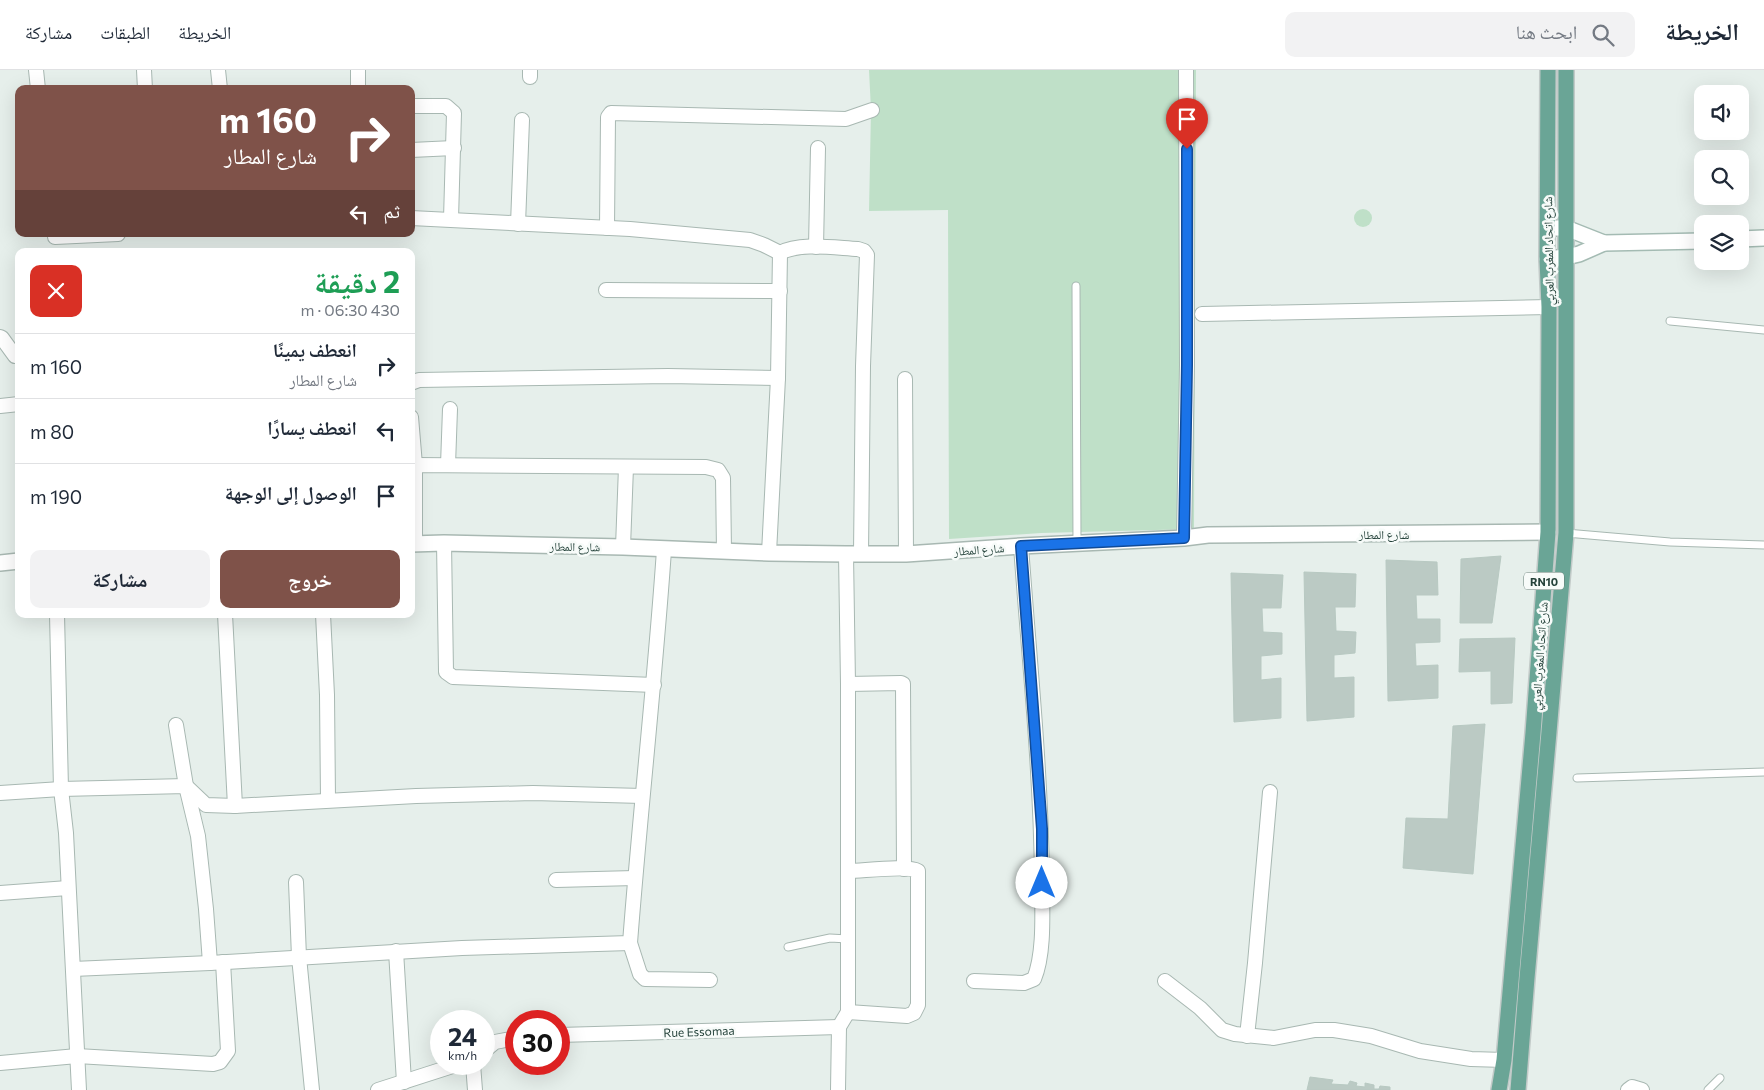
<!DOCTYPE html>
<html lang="ar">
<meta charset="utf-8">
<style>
:root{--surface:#fff;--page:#f2f2f3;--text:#1f2937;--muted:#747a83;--line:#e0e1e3;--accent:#7f5249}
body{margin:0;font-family:Commissioner,"Noto Naskh Arabic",sans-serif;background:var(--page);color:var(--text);direction:rtl;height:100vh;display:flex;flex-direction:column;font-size:19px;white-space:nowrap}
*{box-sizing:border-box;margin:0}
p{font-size:16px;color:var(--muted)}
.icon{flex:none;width:28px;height:28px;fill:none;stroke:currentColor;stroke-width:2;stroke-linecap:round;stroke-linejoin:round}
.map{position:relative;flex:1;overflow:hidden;direction:ltr}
.side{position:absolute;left:15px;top:178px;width:400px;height:370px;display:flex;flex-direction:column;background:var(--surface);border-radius:10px;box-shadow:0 5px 20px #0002;direction:rtl}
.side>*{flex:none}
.top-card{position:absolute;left:15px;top:15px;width:400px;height:152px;border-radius:10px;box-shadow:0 5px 20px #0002;direction:rtl;background:#7f5249;color:#fff;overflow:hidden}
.buttons{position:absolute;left:1694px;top:15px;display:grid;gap:10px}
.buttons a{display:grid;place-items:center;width:55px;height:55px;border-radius:10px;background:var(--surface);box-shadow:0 5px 20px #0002;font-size:25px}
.speed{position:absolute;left:430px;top:940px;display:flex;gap:10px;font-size:25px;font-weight:700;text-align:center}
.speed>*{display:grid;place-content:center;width:65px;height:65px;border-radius:50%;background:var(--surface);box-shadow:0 5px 20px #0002;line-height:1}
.speed small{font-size:12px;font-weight:400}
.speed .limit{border:8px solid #d22;background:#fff;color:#111}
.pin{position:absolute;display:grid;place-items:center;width:42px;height:42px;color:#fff;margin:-51px -21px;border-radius:50% 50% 50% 0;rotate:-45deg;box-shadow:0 0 5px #0007}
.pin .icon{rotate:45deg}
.me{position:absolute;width:55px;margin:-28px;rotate:0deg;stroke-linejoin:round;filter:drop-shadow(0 0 4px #0008)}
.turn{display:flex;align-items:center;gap:18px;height:105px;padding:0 15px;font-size:22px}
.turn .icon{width:65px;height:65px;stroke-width:2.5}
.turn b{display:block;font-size:35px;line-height:42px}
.then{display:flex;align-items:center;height:48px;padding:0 15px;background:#0003;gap:10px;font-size:19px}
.round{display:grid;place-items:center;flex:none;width:52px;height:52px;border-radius:10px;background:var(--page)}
.headline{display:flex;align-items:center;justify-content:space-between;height:85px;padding:0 15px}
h1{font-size:30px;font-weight:700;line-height:38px;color:#1e9e55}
.cta{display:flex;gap:10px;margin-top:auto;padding:10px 15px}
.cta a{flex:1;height:58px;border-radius:10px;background:var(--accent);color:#fff;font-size:20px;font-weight:700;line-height:58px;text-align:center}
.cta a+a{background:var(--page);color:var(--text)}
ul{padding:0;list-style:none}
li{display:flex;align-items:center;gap:15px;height:65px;padding:0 15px;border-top:1px solid var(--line)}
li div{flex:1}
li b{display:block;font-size:19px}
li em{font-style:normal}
header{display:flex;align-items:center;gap:30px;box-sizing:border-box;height:70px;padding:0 25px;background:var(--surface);border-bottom:1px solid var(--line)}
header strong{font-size:24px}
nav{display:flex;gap:28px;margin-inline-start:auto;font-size:18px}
.search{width:350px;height:45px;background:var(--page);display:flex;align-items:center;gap:12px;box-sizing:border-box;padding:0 18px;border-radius:10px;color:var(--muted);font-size:19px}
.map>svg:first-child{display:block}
.green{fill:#bfe0c8}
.building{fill:#bbcac4;stroke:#b8c9c2}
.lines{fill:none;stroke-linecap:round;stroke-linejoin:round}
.service-casing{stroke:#a8b8b2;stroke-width:9}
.minor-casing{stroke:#a8b8b2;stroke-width:16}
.tertiary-casing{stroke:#a8b8b2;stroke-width:18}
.secondary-casing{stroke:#a4bbb3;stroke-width:18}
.primary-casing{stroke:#c2cac8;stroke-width:18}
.service{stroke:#fff;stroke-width:7}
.minor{stroke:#fff;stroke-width:14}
.tertiary{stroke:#fff;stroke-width:15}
.secondary{stroke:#fff;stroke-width:15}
.primary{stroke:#6aa596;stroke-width:15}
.route-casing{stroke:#114b97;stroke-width:12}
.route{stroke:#1a73e8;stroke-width:9}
.labels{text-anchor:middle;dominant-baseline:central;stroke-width:5;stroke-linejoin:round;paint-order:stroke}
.shield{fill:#f7fbf9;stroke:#637a73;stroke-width:1}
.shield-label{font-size:11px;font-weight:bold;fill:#24423a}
.street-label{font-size:12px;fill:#24423a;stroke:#f7fbf9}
</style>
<header>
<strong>الخريطة</strong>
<div class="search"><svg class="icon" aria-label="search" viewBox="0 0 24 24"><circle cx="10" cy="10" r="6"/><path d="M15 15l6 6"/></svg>ابحث هنا</div>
<nav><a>الخريطة</a><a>الطبقات</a><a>مشاركة</a></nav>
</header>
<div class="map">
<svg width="1764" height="1020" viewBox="0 0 1764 1020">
<rect width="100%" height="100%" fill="#e6efeb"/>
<g class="green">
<path d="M869 0H1196L1194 459 1041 463 949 469 948 140 869 141 871 40Z"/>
<circle cx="1363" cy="148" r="9"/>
</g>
<g class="building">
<path d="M1501 486 1492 553H1460L1461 489Z"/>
<path d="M1386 490 1437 492 1438 525H1416L1417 549H1440V572L1415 573 1416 596 1438 595V628L1388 631Z"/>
<path d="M1304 502 1356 504 1355 537H1335L1336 561 1356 562 1355 583 1334 585V608L1354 607V647L1307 651Z"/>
<path d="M1231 503 1283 505 1281 538H1262L1263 562 1282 563V584L1261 586V610L1281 608V648L1234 652Z"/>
<path d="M1515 568 1512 633 1491 634V601L1459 602 1460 569Z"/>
<path d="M1485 654 1473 804 1403 798 1406 748 1448 749 1453 656Z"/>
<path d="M1310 1007 1333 1010 1331 1014 1348 1015 1350 1011 1357 1013 1356 1016 1365 1017V1013L1374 1015V1019H1379L1380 1016 1390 1017V1020H1307Z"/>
</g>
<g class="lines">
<g class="service-casing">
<g id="service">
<path d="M1076 216 1077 473"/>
<path d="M1670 251 1764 260"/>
<path d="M1566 463 1670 472 1764 475"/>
<path d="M1577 708 1764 702"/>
<path d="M788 877 830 868 848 869"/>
<path d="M1708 1020 1720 1008"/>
</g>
</g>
<g class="minor-casing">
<g id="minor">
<path d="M36 0 38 19"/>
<path d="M144 0 145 19"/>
<path d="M218 0 220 19"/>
<path d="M358 0V19"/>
<path d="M530 7V0"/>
<path d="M411 36H446L454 43 451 149"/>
<path d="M411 80 454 78"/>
<path d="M411 148 630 159 750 170 764 175 780 183"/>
<path d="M518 154 522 50"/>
<path d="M607 158 608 47 611 43 846 49 872 40"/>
<path d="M55 167 118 164"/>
<path d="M816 177 818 78"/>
<path d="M780 183C800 172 836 178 858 179L864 181 867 185 863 296 861 484"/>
<path d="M606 220 780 221"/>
<path d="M1202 244 1549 237"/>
<path d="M0 267 2 268 15 286 19 285"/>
<path d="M905 309 906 484"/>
<path d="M411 313 419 310 668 306 778 308"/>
<path d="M0 336 19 334"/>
<path d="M411 347 415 395"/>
<path d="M448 395 450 339"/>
<path d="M1184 468 1187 295 1186 0"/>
<path d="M444 473 446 602 453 607 654 615"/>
<path d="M415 474V395L706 397 718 400 723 408 724 481"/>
<path d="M623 477 626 397"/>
<path d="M769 483 778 308 780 183"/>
<path d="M57 544 61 719 66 763 79 1020"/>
<path d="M225 544 235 736"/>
<path d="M323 544 327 625 328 730"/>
<path d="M848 614 901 613 903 614 904 799"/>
<path d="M176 655 186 716 198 766 206 839 210 893"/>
<path d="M0 723 61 719 186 716 206 735 235 736 416 726 533 723 642 726"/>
<path d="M556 810 635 808"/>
<path d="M296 812 299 887 312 1020"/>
<path d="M0 823 68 818"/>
<path d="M630 873 640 904 645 909 710 910"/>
<path d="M396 881 404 1012"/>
<path d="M73 899 210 893 462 878 630 873C640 742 655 611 664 480"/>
<path d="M974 911 1024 913 1034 909C1045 883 1042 839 1042 811 1041 699 1029 587 1021 476"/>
<path d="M1165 911 1200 938 1222 960 1235 964 1274 968 1315 960H1334L1371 966 1420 981 1471 989 1504 990"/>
<path d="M848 942 907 946 914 943 918 935V801C908 795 862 801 849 801"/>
<path d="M559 965 839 957"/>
<path d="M1247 966 1255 893 1270 722"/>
<path d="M484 981 495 972 516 968"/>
<path d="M0 993 77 986 213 994 220 992 228 981 223 892"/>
<path d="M473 994 475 1020"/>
<path d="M378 1020 459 994"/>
<path d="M838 1020 839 957 848 942V614L846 484"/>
<path d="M1628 1020 1632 1017 1642 1020"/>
</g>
</g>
<g class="tertiary-casing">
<g id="tertiary">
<path d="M411 474 444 473 623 477 769 483 846 484H906L1021 476 1184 468 1208 465 1548 462"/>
<path d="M0 493 19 491"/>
</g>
</g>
<g class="secondary-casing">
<g id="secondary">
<path d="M1548 158H1566L1604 173"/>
<path d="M1740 169 1764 168"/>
<path d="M1547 189 1566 187 1579 184 1604 173 1702 171"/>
</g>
</g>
<g class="primary-casing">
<g id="primary">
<path d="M1499 1020 1504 990 1533 663 1548 462 1549 237 1547 189 1548 0"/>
<path d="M1518 1020 1527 908 1549 662 1566 463V0"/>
</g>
</g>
<use href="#service" class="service"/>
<use href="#minor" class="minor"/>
<use href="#tertiary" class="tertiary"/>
<use href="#secondary" class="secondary"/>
<use href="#primary" class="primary"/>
</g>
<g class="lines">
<g class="route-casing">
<path id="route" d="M1042 813V759L1021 476 1184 468 1187 295V79"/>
</g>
<use href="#route" class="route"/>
</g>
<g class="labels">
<rect class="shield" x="1524" y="502.5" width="40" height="17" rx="4"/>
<g class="shield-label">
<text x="1544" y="511">RN10</text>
</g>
<g class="street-label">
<text transform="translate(1548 181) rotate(-91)">شارع اتحاد المغرب العربي</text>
<text x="1384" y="464">شارع المطار</text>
<text transform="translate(575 476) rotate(1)">شارع المطار</text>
<text transform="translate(979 479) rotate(-4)">شارع المطار</text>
<text transform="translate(1539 586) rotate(-86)">شارع اتحاد المغرب العربي</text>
<text transform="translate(699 961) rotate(-2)">Rue Essomaa</text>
</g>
</g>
</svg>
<div class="buttons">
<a><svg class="icon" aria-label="sound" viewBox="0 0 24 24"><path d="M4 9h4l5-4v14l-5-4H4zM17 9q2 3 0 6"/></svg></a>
<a><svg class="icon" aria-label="search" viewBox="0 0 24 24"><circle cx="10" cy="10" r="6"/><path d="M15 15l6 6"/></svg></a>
<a><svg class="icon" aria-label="layers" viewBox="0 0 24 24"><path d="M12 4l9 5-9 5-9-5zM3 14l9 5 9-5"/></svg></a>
</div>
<div class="speed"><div>24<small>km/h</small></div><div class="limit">30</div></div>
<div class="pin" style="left:1187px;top:79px;background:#d93025"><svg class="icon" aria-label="arrive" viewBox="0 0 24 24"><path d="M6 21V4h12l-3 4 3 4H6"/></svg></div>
<svg class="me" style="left:1042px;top:813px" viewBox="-20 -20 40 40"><circle r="19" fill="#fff"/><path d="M0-13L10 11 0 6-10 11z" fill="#1a73e8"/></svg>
<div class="top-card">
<div class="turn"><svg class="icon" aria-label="right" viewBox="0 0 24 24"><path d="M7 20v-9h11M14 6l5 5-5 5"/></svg><div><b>160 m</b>شارع المطار</div></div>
<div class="then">ثم<svg class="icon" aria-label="left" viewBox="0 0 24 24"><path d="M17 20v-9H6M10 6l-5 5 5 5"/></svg></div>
</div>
<section class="side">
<div class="headline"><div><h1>2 دقيقة</h1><p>430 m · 06:30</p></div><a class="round" style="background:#d93025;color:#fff"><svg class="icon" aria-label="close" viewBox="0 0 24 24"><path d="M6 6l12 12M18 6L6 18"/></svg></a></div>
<ul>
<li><svg class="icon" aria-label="right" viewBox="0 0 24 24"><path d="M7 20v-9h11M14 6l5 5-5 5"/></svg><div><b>انعطف يمينًا</b><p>شارع المطار</p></div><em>160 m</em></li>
<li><svg class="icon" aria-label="left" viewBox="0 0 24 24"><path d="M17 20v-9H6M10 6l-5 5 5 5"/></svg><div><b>انعطف يسارًا</b></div><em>80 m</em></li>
<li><svg class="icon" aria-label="arrive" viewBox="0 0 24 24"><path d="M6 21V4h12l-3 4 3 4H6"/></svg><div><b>الوصول إلى الوجهة</b></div><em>190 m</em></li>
</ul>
<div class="cta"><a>خروج</a><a>مشاركة</a></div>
</section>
</div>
